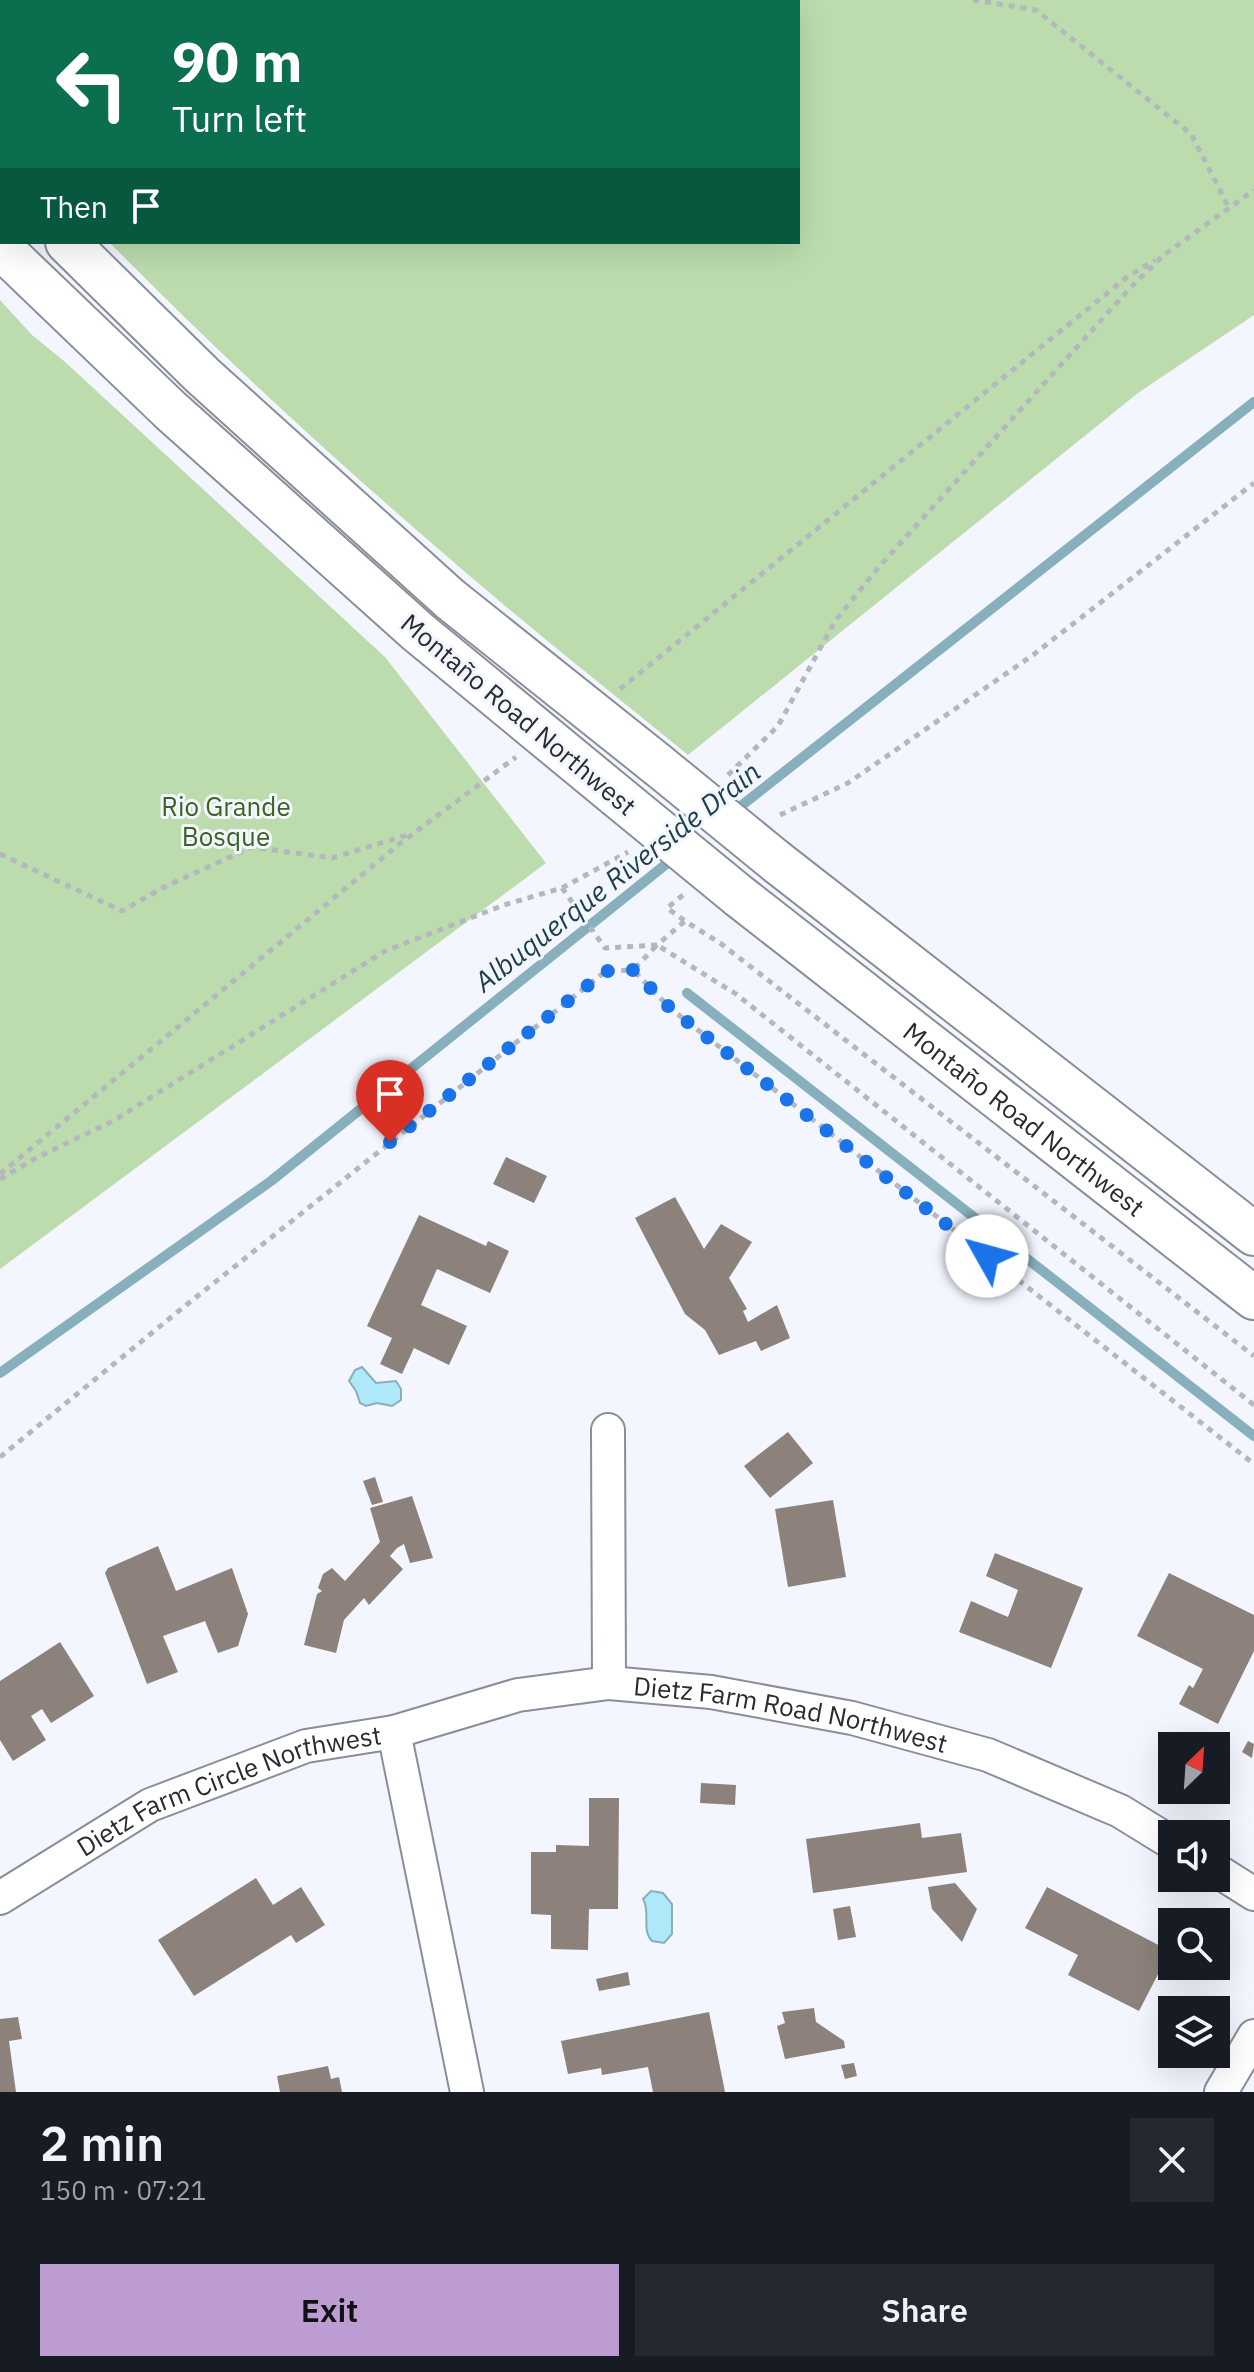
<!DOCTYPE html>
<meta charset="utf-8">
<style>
:root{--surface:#171b24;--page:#242831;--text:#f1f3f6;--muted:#9ea1a6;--accent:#bc9cd2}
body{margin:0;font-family:"IBM Plex Sans",sans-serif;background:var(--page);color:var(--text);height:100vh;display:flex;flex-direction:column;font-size:30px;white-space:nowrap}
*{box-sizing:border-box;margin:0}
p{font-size:26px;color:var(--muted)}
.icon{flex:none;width:44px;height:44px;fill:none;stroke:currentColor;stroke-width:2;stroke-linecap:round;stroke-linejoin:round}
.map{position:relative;height:2092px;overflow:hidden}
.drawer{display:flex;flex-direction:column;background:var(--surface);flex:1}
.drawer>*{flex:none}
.banner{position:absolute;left:0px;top:0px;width:800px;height:244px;box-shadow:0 8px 32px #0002;background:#0b6e4f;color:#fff;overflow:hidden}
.needle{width:52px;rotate:25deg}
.buttons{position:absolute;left:1158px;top:1732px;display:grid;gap:16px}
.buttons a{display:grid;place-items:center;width:72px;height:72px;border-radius:0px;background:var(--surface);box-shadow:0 8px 32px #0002;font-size:40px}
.pin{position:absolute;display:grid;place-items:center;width:68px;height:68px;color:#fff;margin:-82px -34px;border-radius:50% 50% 50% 0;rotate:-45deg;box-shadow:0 0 8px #0007}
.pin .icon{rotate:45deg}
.me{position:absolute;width:88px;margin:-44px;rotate:308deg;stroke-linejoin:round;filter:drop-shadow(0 0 6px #0008)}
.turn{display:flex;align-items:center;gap:28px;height:168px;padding:0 40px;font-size:36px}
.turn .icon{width:104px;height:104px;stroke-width:2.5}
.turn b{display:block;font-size:56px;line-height:68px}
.then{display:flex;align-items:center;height:76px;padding:0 40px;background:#0003;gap:16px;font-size:30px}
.round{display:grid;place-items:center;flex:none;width:84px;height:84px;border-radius:0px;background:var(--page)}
.headline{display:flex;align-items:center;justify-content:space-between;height:136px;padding:0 40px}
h1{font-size:48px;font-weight:600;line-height:60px}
.cta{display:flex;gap:16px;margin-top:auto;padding:16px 40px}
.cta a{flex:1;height:92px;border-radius:0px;background:var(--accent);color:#111;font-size:32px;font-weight:600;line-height:92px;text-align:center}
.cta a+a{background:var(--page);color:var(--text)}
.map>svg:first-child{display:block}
.green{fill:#bcdcae}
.water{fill:#afe8f9;stroke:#87afbc;stroke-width:2}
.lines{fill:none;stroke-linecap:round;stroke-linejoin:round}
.stream{stroke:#87afbc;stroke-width:10}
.building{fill:#8c827b}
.minor-casing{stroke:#8a8e98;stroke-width:36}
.major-casing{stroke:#8a8e98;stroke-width:46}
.path{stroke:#b4b7be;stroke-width:5;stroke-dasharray:6 6;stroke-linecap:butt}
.minor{stroke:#fff;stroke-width:32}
.major{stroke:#fff;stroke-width:42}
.major-bridge-casing{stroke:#8a8e98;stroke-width:46;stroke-linecap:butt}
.major-bridge{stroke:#fff;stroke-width:42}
.route{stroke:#1a73e8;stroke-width:14;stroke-dasharray:0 25.2}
.labels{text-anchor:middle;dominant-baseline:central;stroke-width:6;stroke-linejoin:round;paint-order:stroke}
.street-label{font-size:26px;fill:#292b2f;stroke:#f3f6ff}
.park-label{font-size:26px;fill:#396421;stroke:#f3f6ff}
.water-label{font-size:28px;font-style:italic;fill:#1d3f49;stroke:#f3f6ff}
</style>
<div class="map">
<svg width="1254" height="2092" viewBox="0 0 1254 2092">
<rect width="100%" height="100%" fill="#f3f6ff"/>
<g class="green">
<path d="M435 0H1254V315L1138 393 688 755C613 694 537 634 464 571 341 466 222 357 109 242H798V2H432Z"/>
<path d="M0 300 32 335 64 361 385 657 546 863 0 1269Z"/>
</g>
<g class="water">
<path d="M0 0H435L2 2 0 166Z"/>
<path d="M362 1367 376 1383 396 1381 401 1389V1400L392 1406 377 1403 366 1406 360 1403 356 1391 349 1381 355 1370Z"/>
<path d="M651 1891 663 1893 672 1904V1934L664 1943 652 1941C641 1930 651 1912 643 1899Z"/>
</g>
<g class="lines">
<g class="stream">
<path d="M732 813 1254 402"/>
<path d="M687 993 1254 1436"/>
<path d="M0 1373 271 1181 675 857"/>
</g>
</g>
<g class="building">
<path d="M506 1157 547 1176 534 1203 493 1184Z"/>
<path d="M675 1197 704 1249 721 1224 752 1242 729 1278 747 1309 743 1311 748 1322 777 1305 790 1338 761 1351 756 1341 719 1355 705 1330 685 1314 635 1218Z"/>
<path d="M419 1215 486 1246 488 1241 509 1251 490 1293 437 1269 421 1305 467 1326 449 1365 414 1348 402 1374 380 1364 392 1338 367 1326Z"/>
<path d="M788 1432 813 1463 770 1498 744 1466Z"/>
<path d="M375 1477 383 1502 372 1505 363 1481Z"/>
<path d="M412 1496 433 1558 410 1563 404 1544 397 1548 390 1556 403 1569 369 1605 364 1598 344 1620 336 1653 304 1645 317 1594 322 1591 318 1588 323 1574 332 1568 345 1581 380 1542 370 1508Z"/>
<path d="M833 1500 846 1577 788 1587 775 1509Z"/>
<path d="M158 1546 176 1591 232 1568 248 1614 238 1646 218 1653 205 1621 163 1636 178 1672 147 1684 105 1573 108 1568Z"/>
<path d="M995 1553 1083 1588 1051 1668 959 1632 971 1601 1008 1617 1018 1590 986 1576Z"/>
<path d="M1169 1573 1254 1615V1651L1218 1724 1179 1704 1189 1685 1193 1688 1203 1669 1137 1636Z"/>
<path d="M60 1642 94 1696 51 1723 42 1709 31 1716 46 1740 13 1761 0 1740V1681Z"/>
<path d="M1248 1741 1254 1744 1252 1758 1242 1752Z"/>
<path d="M701 1783 736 1785 735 1805 700 1803Z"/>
<path d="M589 1798H619L618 1909H589L588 1950 551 1949V1915L531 1914V1852H556V1845L589 1846Z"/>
<path d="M920 1823 922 1838 961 1833 967 1872 813 1893 806 1839Z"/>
<path d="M256 1878 273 1905 301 1887 325 1925 296 1943 291 1935 194 1996 158 1940Z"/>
<path d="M955 1883 977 1909 962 1942 932 1909 928 1887Z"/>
<path d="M1047 1887 1170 1951 1139 2011 1068 1975 1078 1955 1025 1928Z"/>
<path d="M850 1906 856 1937 838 1940 833 1909Z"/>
<path d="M628 1972 630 1985 599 1991 596 1979Z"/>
<path d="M814 2008 816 2022 844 2041 845 2048 785 2059 777 2026 785 2023 782 2012Z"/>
<path d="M709 2012 725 2092H653L648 2067 602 2075 601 2068 568 2074 561 2041Z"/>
<path d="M18 2017 22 2039 9 2041 16 2092H0V2019Z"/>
<path d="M854 2063 857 2076 845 2079 841 2065Z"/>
<path d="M328 2066 331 2079 339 2077 342 2092H280L277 2076Z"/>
</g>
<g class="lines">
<g class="minor-casing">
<g id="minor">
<path d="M608 1430 609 1683"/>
<path d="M394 1732 467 2092"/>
<path d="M1216 1870 1254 1894"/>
<path id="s1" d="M0 1898 150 1805 306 1746 394 1732 518 1695 609 1683 711 1692 852 1718 988 1755 1120 1811 1172 1843"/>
<path d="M1221 2092 1254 2036"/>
</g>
</g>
<g class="major-casing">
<g id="major">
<path d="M0 176 2 178"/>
<path d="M67 242 202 375 450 599 658 765"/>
<path d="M0 247 170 410 418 632 617 796"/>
<path d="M777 862 1254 1234"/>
<path id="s2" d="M739 896 1254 1298"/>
</g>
</g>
<g class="path">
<path d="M973 0 1036 10 1191 134 1229 208"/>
<path d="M620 689 1127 277 1155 260"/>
<path d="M728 775 778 726 835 621 878 568 1131 287 1164 255 1254 190"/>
<path d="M780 815 848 783 1033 655 1254 483"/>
<path d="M0 854 122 911 164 887 252 847 332 858 411 834"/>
<path d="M562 888 605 948 657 945 685 921 720 943 1254 1356"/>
<path d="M683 895 667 908 685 921"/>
<path d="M0 1174 398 845 516 757"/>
<path d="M0 1179 38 1157 113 1121 385 951 504 905 562 888 628 852"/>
<path d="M1254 1405 736 994 657 945 633 970 671 1009 1254 1464"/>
<path d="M0 1457 175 1314 606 971 633 970"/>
</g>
<use href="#minor" class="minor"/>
<use href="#major" class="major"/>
<g class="major-bridge-casing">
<g id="major-bridge">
<path d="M658 765 777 862"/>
<path d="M617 796 739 896"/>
</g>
</g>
<use href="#major-bridge" class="major-bridge"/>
</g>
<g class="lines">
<path class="route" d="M390 1142 606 971 633 970 671 1009 987 1256"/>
</g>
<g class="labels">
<g class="street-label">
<text transform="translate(519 714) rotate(40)">Montaño Road Northwest</text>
<text stroke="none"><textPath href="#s2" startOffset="362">Montaño Road Northwest</textPath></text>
<text stroke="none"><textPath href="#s1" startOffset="838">Dietz Farm Road Northwest</textPath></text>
<text stroke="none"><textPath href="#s1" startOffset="256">Dietz Farm Circle Northwest</textPath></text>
</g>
<g class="park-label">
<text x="226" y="806">Rio Grande<tspan x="226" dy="30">Bosque</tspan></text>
</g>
<g class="water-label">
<text transform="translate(617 876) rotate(-38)">Albuquerque Riverside Drain</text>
</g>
</g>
</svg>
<div class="buttons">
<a><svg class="needle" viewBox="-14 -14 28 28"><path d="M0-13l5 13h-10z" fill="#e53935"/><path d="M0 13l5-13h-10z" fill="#9ea1a6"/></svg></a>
<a><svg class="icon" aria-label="sound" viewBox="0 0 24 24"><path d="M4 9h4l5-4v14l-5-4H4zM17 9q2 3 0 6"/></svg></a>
<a><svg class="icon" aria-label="search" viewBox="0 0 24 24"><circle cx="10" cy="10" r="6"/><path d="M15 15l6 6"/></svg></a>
<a><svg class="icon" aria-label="layers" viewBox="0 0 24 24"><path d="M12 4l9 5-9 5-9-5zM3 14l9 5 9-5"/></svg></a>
</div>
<div class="pin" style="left:390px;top:1142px;background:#d93025"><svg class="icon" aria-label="arrive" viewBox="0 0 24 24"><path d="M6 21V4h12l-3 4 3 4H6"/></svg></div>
<svg class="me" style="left:987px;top:1256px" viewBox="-20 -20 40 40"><circle r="19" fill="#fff"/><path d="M0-13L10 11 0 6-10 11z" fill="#1a73e8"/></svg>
<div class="banner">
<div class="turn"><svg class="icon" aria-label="left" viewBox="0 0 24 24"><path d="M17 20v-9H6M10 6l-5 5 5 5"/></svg><div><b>90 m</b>Turn left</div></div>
<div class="then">Then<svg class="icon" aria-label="arrive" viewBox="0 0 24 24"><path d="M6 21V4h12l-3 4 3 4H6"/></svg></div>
</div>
</div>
<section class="drawer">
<div class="headline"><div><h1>2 min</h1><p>150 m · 07:21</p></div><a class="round"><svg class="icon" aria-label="close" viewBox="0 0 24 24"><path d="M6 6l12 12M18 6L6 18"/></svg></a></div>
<div class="cta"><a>Exit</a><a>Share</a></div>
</section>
